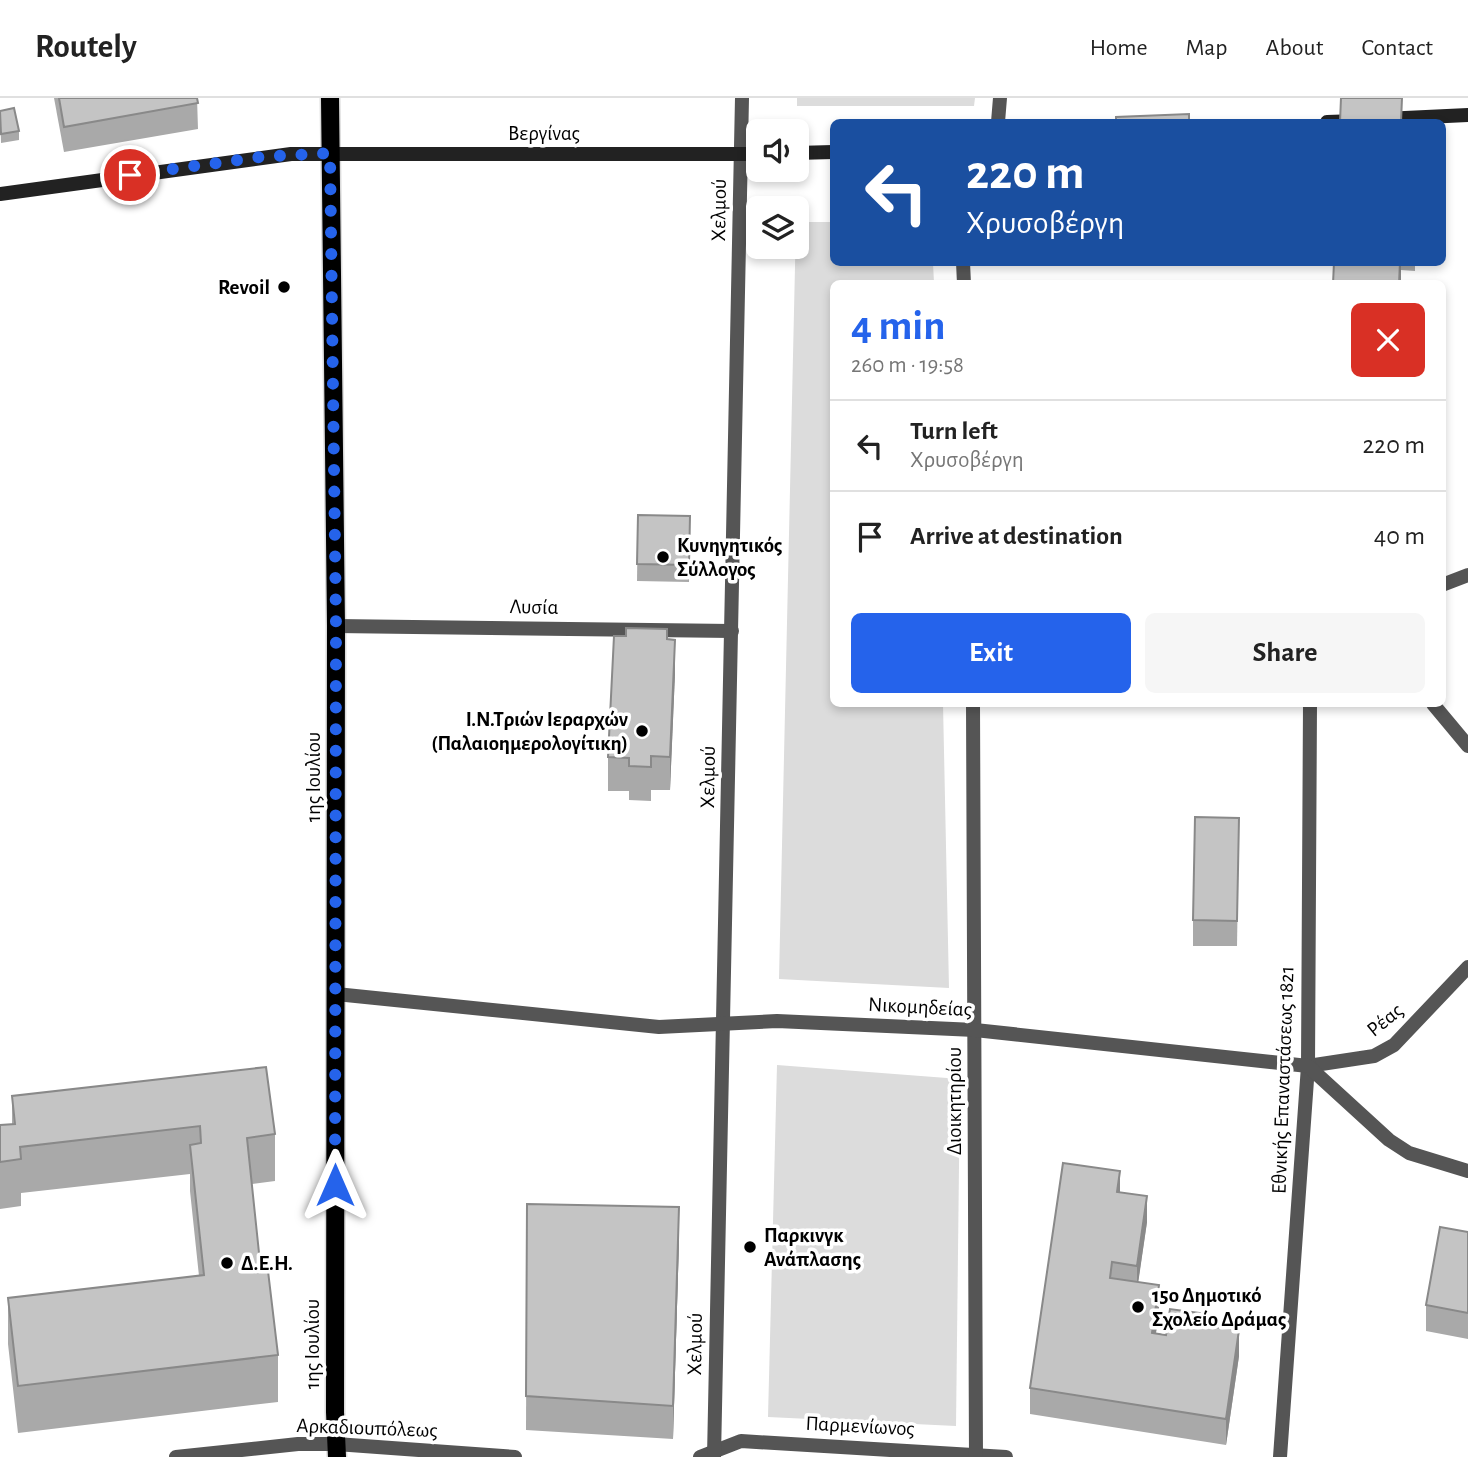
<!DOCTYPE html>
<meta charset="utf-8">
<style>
:root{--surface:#fff;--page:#f6f6f6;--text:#222;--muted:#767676;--line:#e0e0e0;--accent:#2563eb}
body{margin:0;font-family:"Alegreya Sans",sans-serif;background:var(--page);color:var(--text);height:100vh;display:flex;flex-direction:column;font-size:26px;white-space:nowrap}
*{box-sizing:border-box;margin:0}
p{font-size:23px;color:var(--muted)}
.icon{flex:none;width:38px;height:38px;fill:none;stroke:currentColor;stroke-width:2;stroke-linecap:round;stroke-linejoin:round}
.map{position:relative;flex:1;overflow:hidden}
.details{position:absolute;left:830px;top:182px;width:616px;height:427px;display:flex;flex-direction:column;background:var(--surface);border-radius:10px;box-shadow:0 4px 10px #0003}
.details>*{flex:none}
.hud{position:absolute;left:830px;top:21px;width:616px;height:147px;border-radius:10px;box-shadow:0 4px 10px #0003;background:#1a4fa0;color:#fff;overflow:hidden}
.fabs{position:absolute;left:746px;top:21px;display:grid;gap:14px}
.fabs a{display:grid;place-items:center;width:63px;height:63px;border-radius:10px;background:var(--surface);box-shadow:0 4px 10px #0003;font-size:35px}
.pin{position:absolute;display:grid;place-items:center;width:60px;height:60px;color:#fff;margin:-30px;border:4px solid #fff;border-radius:50%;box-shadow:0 2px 7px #0007}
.me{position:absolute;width:77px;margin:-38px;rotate:0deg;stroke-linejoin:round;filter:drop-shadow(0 0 5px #0008)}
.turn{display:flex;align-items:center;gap:24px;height:147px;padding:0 21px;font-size:32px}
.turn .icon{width:91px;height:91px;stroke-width:2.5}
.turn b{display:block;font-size:49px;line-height:60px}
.round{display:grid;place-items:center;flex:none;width:74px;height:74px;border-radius:10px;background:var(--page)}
.summary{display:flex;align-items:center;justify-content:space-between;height:119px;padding:0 21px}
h1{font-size:42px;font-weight:700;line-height:52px;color:var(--accent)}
.cta{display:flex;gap:14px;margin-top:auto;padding:14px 21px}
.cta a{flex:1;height:80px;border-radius:10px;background:var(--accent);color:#fff;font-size:28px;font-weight:700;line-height:80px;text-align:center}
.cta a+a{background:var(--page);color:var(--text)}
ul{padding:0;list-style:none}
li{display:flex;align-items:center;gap:21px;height:91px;padding:0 21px;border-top:2px solid var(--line)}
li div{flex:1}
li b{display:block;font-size:26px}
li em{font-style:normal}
header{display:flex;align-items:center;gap:42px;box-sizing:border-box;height:98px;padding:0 35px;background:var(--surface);border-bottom:2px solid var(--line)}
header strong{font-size:33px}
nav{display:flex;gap:38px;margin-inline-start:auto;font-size:24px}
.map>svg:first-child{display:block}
.green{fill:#dcdcdc}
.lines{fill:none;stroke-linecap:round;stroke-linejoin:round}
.primary-casing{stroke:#dbdbdb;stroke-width:21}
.service{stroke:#555;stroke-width:14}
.minor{stroke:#555;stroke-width:14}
.tertiary{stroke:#555;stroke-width:14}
.secondary{stroke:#222;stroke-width:14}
.primary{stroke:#000;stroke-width:18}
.wall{fill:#a9a9a9}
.shaded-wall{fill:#898989}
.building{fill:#c4c4c4;stroke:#898989;stroke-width:2}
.route{stroke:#2563eb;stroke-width:12;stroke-dasharray:0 21.6}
.poi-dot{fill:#000;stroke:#fff;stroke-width:2.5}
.labels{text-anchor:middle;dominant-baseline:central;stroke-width:7;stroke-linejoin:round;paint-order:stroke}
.street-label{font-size:21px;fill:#000;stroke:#fff}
.poi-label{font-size:21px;font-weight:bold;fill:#000;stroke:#fff;text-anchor:start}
</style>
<header>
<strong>Routely</strong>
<nav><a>Home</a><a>Map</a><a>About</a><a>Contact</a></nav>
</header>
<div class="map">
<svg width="1468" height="1359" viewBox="0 0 1468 1359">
<rect width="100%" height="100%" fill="#fff"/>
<g class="green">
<path d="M797 0H975L974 8H797Z"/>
<path d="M796 124H833V164L933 165 934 185 833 186V606H943L949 890 779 881Z"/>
<path d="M777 967 960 981 956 1328 768 1319Z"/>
</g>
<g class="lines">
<g class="primary-casing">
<path id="primary" d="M330 0 336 528 335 1314 337 1359"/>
</g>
<g class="service">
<path d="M336 1346 515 1359"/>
<path d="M700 1359 741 1343 1006 1359"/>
</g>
<g class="minor">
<path d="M998 24 1000 0"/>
<path d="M963 164 964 186"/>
<path d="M1442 487 1468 477"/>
<path d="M336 528 732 533"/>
<path d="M973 606 976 1359"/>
<path d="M1433 606 1468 648"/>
<path d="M1308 968 1374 958 1394 947 1468 869"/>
<path d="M176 1359 298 1346H336"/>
<path d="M714 1359 742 0"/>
<path d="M1280 1359 1308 968 1310 606"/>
</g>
<path class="tertiary" d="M336 896 659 929 777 923 975 932 1308 968 1389 1042 1409 1055 1468 1073"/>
<g class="secondary">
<path d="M1384 21 1468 17"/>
<path d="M1327 24 1357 23"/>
<path d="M796 55 833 54"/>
<path d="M0 96 291 56H758"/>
</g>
<use href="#primary" class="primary"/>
</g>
<g class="wall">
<path d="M54 0H197L198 31 64 54Z"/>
<path d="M0 13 19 33V42L1 45Z"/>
<path d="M1334 164H1415V173L1401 172V186H1333Z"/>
<path d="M638 417 690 418 689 484 637 483Z"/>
<path d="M667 541 675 575 670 692H651V703L629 702V693H608V659Z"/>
<path d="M1239 720 1237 848H1193V822Z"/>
<path d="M12 998 275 1036V1083L252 1086 261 1174 278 1257V1304L18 1335 8 1246V1200L199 1178 190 1093V1076L21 1095V1108L0 1111V1064L12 1026Z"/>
<path d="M1120 1095 1147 1124 1138 1184 1159 1213 1156 1236 1166 1237 1208 1228 1239 1258 1226 1347 1030 1316V1290Z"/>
<path d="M527 1106 679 1143 673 1341 526 1332Z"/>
<path d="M1468 1134V1241L1426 1233V1207Z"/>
</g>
<g class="shaded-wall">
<path d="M1400 164H1401V186H1399Z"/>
<path d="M675 542V575L670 692V659Z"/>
<path d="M1120 1073V1099L1117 1094Z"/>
<path d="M1147 1098V1124L1137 1193V1168Z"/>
<path d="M679 1109V1143L673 1341V1308Z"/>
<path d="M1159 1187V1213L1152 1261V1235Z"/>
<path d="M1239 1232V1258L1226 1347V1321Z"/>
</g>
<g class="building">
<path d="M59 0H197L198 5 64 29Z"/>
<path d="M1341 0H1402L1401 24H1340Z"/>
<path d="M14 10 19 33 1 36 0 13Z"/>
<path d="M1189 16V24H1116V19Z"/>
<path d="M1334 164H1400L1399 186H1333Z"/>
<path d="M638 417 690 418 689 467 637 466Z"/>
<path d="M626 530 667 531V541L675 542 670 659 651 658V669L629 668V660L608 659 614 538H626Z"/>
<path d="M1195 719 1239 720 1237 823 1193 822Z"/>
<path d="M266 969 275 1036 247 1040 261 1174 268 1173 278 1257 18 1288 8 1200 204 1177 190 1047 201 1045 200 1028 20 1049 21 1061 0 1064V1027L15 1026 12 998Z"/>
<path d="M1063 1065 1120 1073 1117 1094 1147 1098 1137 1168 1112 1164 1110 1180 1159 1187 1152 1235 1166 1237 1170 1211 1208 1216 1206 1228 1239 1232 1226 1321 1030 1290Z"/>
<path d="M527 1106 679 1109 673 1308 526 1298Z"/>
<path d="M1440 1129 1468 1134V1215L1426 1207Z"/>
</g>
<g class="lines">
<path class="route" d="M130 77 260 59 330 55 336 528 335 1087"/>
</g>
<g class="poi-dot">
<circle cx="284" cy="189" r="7"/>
<circle cx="663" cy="459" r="7"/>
<circle cx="642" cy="633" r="7"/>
<circle cx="750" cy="1149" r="7"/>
<circle cx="227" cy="1165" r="7"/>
<circle cx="1138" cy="1209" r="7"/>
</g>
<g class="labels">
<g class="street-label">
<text x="544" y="35">Βεργίνας</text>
<text transform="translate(719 112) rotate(-89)">Χελμού</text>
<text transform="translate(534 509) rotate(1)">Λυσία</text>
<text transform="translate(313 679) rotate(-90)">1ης Ιουλίου</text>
<text transform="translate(708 679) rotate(-89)">Χελμού</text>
<text transform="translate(920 909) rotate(3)">Νικομηδείας</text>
<text transform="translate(1385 922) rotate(-39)">Ρέας</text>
<text transform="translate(1283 982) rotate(-88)">Εθνικής Επαναστάσεως 1821</text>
<text transform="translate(954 1003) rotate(-90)">Διοικητηρίου</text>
<text transform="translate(312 1246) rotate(-90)">1ης Ιουλίου</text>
<text transform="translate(695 1246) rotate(-89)">Χελμού</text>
<text transform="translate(860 1328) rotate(3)">Παρμενίωνος</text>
<text transform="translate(367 1330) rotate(2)">Αρκαδιουπόλεως</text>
</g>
<g class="poi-label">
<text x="270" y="189" text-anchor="end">Revoil</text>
<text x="677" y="447">Κυνηγητικός<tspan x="677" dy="24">Σύλλογος</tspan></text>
<text x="628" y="621" text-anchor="end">Ι.Ν.Τριών Ιεραρχών<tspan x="628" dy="24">(Παλαιοημερολογίτικη)</tspan></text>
<text x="764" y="1137">Παρκινγκ<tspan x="764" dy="24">Ανάπλασης</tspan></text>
<text x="241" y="1165">Δ.Ε.Η.</text>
<text x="1152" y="1197">15ο Δημοτικό<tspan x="1152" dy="24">Σχολείο Δράμας</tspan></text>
</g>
</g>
</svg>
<div class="fabs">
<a><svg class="icon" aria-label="sound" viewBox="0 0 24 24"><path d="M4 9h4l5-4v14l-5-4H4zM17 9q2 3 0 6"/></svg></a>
<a><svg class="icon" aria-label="layers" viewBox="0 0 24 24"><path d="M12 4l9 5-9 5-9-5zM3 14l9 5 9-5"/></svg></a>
</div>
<div class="pin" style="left:130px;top:77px;background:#d93025"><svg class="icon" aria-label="arrive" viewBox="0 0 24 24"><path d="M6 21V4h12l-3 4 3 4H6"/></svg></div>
<svg class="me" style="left:335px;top:1087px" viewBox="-20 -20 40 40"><path d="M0-17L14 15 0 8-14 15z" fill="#2563eb" stroke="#fff" stroke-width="4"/></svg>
<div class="hud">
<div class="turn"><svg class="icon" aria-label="left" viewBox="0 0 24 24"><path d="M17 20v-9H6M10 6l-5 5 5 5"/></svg><div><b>220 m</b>Χρυσοβέργη</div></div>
</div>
<section class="details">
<div class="summary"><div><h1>4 min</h1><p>260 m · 19:58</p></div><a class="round" style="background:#d93025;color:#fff"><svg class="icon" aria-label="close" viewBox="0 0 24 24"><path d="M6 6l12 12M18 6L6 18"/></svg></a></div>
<ul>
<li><svg class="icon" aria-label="left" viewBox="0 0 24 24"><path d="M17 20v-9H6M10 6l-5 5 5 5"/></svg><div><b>Turn left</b><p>Χρυσοβέργη</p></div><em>220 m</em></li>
<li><svg class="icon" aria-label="arrive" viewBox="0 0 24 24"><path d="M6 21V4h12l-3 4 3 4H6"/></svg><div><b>Arrive at destination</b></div><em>40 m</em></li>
</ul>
<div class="cta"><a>Exit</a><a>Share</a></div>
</section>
</div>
